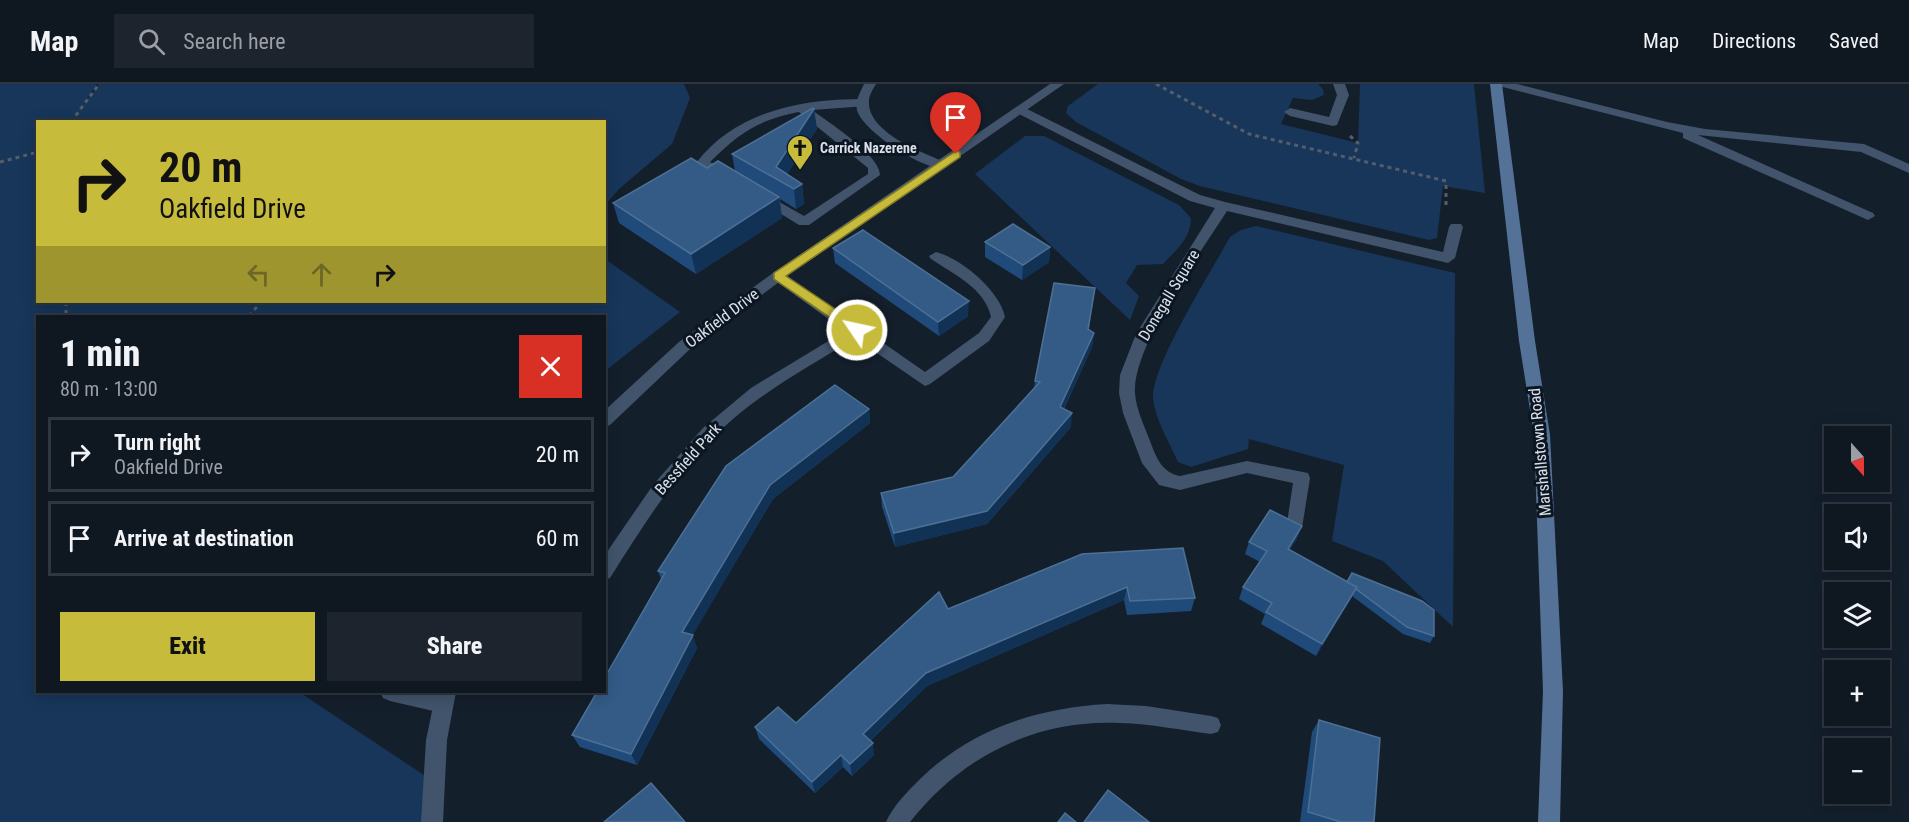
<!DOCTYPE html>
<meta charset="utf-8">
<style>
:root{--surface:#0f1721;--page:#1d242e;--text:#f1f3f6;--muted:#9b9fa5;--line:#2f363f;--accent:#c7bb3b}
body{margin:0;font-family:"Roboto Condensed",sans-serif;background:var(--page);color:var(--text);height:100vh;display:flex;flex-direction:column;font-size:22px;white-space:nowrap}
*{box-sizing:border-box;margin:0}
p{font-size:20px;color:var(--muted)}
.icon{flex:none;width:33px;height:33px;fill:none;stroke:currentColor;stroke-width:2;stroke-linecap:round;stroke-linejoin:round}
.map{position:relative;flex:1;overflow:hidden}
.panel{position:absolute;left:36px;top:231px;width:570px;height:378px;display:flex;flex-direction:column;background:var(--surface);border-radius:0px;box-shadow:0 3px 15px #0003,0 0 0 2px var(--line)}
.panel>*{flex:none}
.banner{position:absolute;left:36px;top:36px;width:570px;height:183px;border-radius:0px;box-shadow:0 3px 15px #0003,0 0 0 2px var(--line);background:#c7bb3b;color:#111;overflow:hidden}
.needle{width:39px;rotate:159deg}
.fabs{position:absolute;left:1824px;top:342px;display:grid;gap:12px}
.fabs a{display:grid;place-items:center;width:66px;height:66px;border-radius:0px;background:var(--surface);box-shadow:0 3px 15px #0003,0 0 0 2px var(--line);font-size:30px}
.pin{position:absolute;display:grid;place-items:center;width:51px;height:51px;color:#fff;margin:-62px -26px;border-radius:50% 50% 50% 0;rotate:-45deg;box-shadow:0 0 6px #0007}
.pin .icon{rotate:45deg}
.me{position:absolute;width:66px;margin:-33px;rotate:304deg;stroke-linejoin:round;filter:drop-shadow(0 0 4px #0008)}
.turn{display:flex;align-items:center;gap:21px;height:126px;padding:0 24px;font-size:27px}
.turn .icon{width:78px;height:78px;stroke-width:2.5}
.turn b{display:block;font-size:42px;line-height:51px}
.lanes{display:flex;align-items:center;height:57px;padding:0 24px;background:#0003;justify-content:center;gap:30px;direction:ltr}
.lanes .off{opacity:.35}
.round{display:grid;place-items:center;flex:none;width:63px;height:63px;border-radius:0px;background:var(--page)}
.headline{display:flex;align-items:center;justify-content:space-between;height:102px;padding:0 24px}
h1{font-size:36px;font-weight:800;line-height:45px}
.cta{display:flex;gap:12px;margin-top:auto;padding:12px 24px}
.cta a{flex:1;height:69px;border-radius:0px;background:var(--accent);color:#111;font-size:24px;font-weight:800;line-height:69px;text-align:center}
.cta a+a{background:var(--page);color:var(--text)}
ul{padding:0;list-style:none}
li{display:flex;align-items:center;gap:18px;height:75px;margin:0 12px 9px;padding:0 12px;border:3px solid var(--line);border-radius:0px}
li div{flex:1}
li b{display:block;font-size:22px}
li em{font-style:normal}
header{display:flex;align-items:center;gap:36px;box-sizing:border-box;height:84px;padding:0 30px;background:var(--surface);border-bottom:2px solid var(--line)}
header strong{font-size:28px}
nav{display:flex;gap:33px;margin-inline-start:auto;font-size:21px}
.search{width:420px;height:54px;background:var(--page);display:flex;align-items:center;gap:15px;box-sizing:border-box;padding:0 21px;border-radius:0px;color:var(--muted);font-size:22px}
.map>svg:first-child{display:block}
.green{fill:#17365a}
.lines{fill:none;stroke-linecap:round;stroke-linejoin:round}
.path{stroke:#545e6a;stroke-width:3;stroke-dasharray:4 4;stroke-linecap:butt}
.service{fill:#41546b;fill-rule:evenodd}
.minor{fill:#41546b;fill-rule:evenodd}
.tertiary{fill:#41546b;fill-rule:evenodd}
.secondary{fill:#547297;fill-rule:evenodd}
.wall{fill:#1f4a79}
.shaded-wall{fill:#123255}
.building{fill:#335b86;stroke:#4d7095;stroke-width:1.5}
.route{fill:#c7bb3b;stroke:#817a26;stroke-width:1.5}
.labels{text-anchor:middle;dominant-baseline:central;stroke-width:6;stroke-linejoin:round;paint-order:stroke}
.far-poi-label{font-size:14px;font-weight:bold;fill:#dae1ea;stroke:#0b1622;text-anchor:start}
.street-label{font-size:16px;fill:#dae1ea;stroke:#0b1622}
</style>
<header>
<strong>Map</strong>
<div class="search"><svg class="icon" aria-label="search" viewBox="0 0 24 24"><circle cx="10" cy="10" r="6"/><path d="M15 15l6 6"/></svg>Search here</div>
<nav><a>Map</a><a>Directions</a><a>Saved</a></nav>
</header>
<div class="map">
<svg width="1909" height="738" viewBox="0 0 1909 738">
<rect width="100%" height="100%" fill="#141f2c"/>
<g class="green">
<path d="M0 0H97L84 19 99 0H684L690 14 672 60 619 105 605 121 604 38H38V218H604L605 175 680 228 605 287 604 232H38V608H299L433 697 432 738H0Z"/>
<path d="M1098 0H1318L1323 5 1324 11 1312 16 1293 14 1281 40 1358 59 1360 0H1474L1485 109 1443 102 1437 154 1429 156 1200 102 1181 95 1076 38 1066 29 1068 22Z"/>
<path d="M1025 52H1044L1179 121 1191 134C1191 154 1176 166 1163 180L1137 181 1126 199 1139 212 1130 236 975 90Z"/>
<path d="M1256 142 1455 189 1453 543 1383 477 1332 457 1344 381 1249 355 1248 365 1191 383 1178 378C1169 358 1155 335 1153 314 1152 281 1212 186 1230 153L1241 146Z"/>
</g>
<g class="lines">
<g class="path">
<path d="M1156 0 1249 50 1446 97V125"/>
<path d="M71 38 99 0"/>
<path d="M1350 52 1358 59 1354 74"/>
<path d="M0 78 38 68"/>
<path d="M66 218V232"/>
<path d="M249 232 261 218"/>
</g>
<g class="service">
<path d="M1497 0H1517L1667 38 1705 45 1864 60 1909 80V89L1861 68 1698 51 1873 129 1875 132 1868 136 1683 54V49L1499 2Z"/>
<path d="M863 15 867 16V22L812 26C828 38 880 71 880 91L809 141H799L755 114 762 110 767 111 804 132 868 90V84L799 28C758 36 739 49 710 78L732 90 733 93 732 96H722L696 79C736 27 801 15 863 15Z"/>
</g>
<g class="minor">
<path d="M864 0H876C873 5 869 11 869 17 867 48 921 68 945 78L946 81 945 84C926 88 862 47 857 26 855 16 860 9 864 0Z"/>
<path d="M1333 0H1345L1349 11 1337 41 1333 42 1290 32 1284 28 1290 24 1329 33 1337 11Z"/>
<path d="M1021 22 1200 111 1225 118 1443 168 1449 143 1451 140H1461L1463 143 1455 174 1448 179 1227 127C1201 168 1132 263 1135 309 1136 325 1144 341 1150 357 1156 373 1162 389 1180 392L1247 377 1308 389 1310 394 1302 444 1296 446 1290 444 1287 439 1293 399 1247 389 1180 406 1159 401 1142 379 1123 329 1119 309 1120 291 1136 250 1215 124 1190 117 1017 29 1015 26Z"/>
<path d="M936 168C961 174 1000 207 1005 233L989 257 930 300 925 302 855 254C814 280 770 303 733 335 682 379 646 437 610 494L604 496V473L611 462 653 401 703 344 751 304 845 247 773 195 771 192 773 189H783L925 288 979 249 991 233C985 204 953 190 931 175L929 172Z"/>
<path d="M380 608H427L449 614 452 620 449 626 442 629 390 617 383 614Z"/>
<path d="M1107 620 1146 622 1211 632 1218 634 1221 641 1218 648 1211 650C1181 646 1151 640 1120 639 1036 635 962 672 910 738H886C893 722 908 707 920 695 971 645 1037 624 1107 620Z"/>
</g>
<g class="tertiary">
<path d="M1050 0H1064L783 195 689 266 610 341 604 343V327L679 258 773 189Z"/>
<path d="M436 608H456L447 656 443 738H421L426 656Z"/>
</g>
<path class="secondary" d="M1490 0H1502L1535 257 1550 351 1563 607 1560 738H1538L1543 607 1534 351 1519 257Z"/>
</g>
<g class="wall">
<path d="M814 25 817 45 787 90 802 100 804 120 796 125 780 115 782 134 696 190 619 139 613 119 735 87 732 70Z"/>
<path d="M985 158 1050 163 1049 178 1022 196 985 173Z"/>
<path d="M833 164 968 232 939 252 835 179Z"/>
<path d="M1095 204 1089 245 1094 249 1092 263 1064 325 1071 343 987 440 895 463 882 423 881 409 953 393 1034 304 1035 297Z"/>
<path d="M869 325 870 339 773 415 692 551 697 564 637 681 580 663 572 651 661 495 658 487Z"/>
<path d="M1297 455 1289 466 1347 498 1434 552 1430 559 1403 550 1352 512 1316 572 1261 540 1265 530 1239 515 1243 503 1260 478 1245 470 1249 458Z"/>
<path d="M1082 470 1195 514 1191 527 1127 531 1124 516 927 602 870 657 874 671 852 692 843 683 815 709 759 655 755 643 796 639 948 525Z"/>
<path d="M1319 636 1374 738H1300L1312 648Z"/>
</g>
<g class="shaded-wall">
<path d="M814 25 817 45 782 98 776 83Z"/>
<path d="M802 100 804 120 796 125 794 105Z"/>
<path d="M779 113 782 134 696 190 691 170Z"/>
<path d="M1050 163 1049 178 1022 196 1023 181Z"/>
<path d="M969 217 968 232 939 252 938 238Z"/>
<path d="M1094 249 1092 263 1058 337 1060 323Z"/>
<path d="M869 325 870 339 773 415 687 561 682 548 770 401Z"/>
<path d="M1072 329 1071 343 987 440 895 463 894 449Z"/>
<path d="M1302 442 1297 455 1282 478 1288 465Z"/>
<path d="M1127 503 1124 516 927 602 864 662 863 650 926 589Z"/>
<path d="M1357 503 1351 515 1316 572 1322 560Z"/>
<path d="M693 551 697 564 637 681 631 670Z"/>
<path d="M873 659 874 671 852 692 850 680Z"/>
<path d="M841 671 843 683 815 709 812 698Z"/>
</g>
<g class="building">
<path d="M813 24 814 25 776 83 802 100 794 105 732 70Z"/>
<path d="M691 74 707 84 718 77 779 113 691 170 613 119Z"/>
<path d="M1013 140 1050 163 1023 181 985 158Z"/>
<path d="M863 146 969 217 938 238 833 164Z"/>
<path d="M1054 199 1095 204 1088 245 1094 249 1060 323 1072 329 987 427 894 449 881 409 953 393 1040 298 1035 297Z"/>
<path d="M835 301 869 325 770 401 682 548 693 551 631 670 572 651 597 608H604V595L665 489 658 487 726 382Z"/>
<path d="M1270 426 1302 442 1288 465 1357 503 1322 560 1266 528 1272 519 1243 503 1267 467 1249 458Z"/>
<path d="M1183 464 1195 514 1130 517 1127 503 926 589 863 650 873 659 850 680 841 671 812 698 755 643 778 623 796 639 939 508 948 525 1082 470Z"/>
<path d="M1352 489 1422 517 1434 526V552L1407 543 1356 505 1357 503 1347 498Z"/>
<path d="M1319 636 1380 654 1374 738H1341L1308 728Z"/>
<path d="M651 699 685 738H604Z"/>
<path d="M1108 706 1149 738H1084Z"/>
<path d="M1065 729 1076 738H1058Z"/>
</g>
<path class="route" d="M956 67 960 68V73L786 192 862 243 863 246 862 249H853L774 195V189Z"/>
<defs>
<g id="church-pin" transform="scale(1.35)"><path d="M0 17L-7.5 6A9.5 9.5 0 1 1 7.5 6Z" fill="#c7bb3b" stroke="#0b1622"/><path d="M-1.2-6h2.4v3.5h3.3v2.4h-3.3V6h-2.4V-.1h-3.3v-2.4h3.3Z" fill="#111"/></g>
</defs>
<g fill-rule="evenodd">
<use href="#church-pin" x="800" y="64"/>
</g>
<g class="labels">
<g class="far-poi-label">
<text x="820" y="64">Carrick Nazerene</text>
</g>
<g class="street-label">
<text transform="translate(1169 211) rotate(-59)">Donegall Square</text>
<text transform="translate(722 234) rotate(-37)">Oakfield Drive</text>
<text transform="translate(1540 368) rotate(-95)">Marshallstown Road</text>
<text transform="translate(688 375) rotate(-48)">Bessfield Park</text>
</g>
</g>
</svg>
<div class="fabs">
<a><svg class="needle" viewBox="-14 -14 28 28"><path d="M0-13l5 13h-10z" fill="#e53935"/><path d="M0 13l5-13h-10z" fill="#9b9fa5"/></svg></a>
<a><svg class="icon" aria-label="sound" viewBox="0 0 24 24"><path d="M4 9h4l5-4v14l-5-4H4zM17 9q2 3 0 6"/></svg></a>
<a><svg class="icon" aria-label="layers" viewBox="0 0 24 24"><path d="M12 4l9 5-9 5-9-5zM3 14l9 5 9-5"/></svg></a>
<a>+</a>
<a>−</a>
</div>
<div class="pin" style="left:956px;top:70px;background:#d93025"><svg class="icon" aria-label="arrive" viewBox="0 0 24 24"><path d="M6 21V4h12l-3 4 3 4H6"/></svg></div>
<svg class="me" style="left:857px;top:246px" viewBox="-20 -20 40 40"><circle r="17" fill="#c7bb3b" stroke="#fff" stroke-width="3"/><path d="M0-11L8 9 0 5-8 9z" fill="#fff"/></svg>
<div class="banner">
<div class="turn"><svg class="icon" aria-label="right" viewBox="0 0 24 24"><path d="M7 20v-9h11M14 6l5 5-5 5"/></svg><div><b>20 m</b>Oakfield Drive</div></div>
<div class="lanes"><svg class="icon off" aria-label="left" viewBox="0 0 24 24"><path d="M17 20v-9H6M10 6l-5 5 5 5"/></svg><svg class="icon off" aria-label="ahead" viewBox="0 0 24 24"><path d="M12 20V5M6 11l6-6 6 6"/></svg><svg class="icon" aria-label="right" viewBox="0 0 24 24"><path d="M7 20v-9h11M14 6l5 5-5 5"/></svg></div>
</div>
<section class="panel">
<div class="headline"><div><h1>1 min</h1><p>80 m · 13:00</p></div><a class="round" style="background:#d93025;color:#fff"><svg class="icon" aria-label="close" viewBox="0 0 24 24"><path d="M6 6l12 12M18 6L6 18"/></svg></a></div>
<ul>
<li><svg class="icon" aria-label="right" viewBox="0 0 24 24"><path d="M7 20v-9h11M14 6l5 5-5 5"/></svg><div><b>Turn right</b><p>Oakfield Drive</p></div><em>20 m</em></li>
<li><svg class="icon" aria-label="arrive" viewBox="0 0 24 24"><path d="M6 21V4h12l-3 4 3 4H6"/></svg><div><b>Arrive at destination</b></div><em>60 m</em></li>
</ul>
<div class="cta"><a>Exit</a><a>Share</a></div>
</section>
</div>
